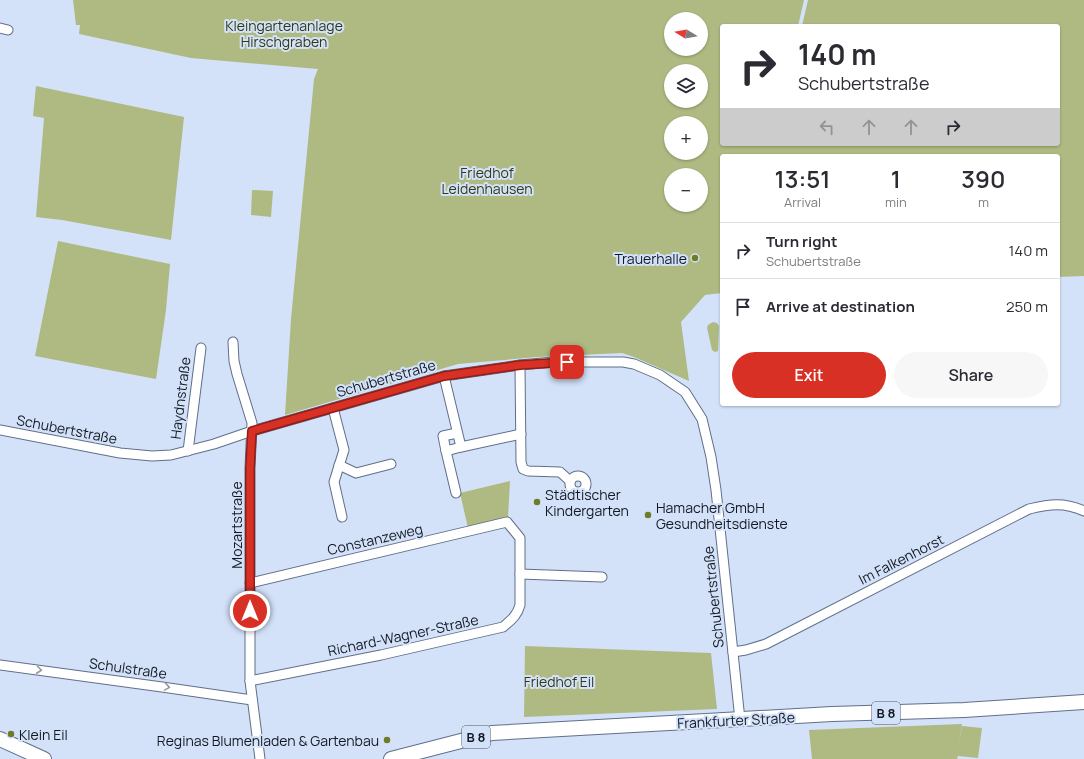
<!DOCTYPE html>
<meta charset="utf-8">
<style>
:root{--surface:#fff;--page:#f7f7f7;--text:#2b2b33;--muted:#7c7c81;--line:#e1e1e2;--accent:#d93025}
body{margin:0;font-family:Manrope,sans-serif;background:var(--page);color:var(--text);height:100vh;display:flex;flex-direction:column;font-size:15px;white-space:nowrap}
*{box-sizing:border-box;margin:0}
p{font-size:13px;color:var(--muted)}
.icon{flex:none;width:22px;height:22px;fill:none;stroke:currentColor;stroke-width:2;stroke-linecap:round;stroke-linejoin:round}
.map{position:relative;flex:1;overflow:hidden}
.side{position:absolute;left:720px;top:154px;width:340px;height:252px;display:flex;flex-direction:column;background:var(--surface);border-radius:4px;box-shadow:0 1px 3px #0004}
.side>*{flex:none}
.guide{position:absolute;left:720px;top:24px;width:340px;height:122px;border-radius:4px;box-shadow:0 1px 3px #0004;background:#fff;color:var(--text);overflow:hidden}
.needle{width:26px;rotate:281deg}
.buttons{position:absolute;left:664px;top:12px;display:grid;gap:8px}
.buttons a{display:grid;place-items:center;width:44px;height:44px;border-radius:50%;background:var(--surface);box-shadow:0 1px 3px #0004;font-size:20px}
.pin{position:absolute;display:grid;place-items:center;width:34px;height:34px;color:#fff;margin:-17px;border-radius:8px;box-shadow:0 2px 6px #0006}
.me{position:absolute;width:44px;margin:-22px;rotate:0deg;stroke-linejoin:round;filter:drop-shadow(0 0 3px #0008)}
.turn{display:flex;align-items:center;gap:14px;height:84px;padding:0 12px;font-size:18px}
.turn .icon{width:52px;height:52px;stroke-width:2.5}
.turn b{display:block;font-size:28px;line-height:34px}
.lanes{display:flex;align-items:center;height:38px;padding:0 12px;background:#0003;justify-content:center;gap:20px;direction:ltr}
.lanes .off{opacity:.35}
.eta{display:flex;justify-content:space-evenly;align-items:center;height:68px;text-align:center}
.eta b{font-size:24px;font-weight:600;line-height:28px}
.button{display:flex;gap:8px;margin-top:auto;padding:8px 12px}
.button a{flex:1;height:46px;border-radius:24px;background:var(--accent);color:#fff;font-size:16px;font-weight:600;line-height:46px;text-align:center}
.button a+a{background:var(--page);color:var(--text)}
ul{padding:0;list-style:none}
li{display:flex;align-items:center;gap:12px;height:56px;padding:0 12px;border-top:1px solid var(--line)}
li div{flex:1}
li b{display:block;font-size:15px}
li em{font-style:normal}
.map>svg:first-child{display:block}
.green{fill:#aeba82;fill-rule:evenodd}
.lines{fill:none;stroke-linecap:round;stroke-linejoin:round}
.street-casing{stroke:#606f89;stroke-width:11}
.primary-casing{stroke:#606f89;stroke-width:16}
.street{stroke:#fff;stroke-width:9}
.primary{stroke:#fff;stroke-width:14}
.oneway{stroke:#95989c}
.route-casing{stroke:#8d1f18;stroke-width:10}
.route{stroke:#d93025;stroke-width:7}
.poi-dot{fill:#6e7b28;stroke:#d3e2f9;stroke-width:1.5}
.labels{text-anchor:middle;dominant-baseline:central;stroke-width:4;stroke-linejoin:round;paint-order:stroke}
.shield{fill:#d3e2f9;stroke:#4d5563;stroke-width:1}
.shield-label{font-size:13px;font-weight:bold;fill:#131923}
.park-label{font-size:14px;fill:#323912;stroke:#d3e2f9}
.poi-label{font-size:14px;fill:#131923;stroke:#d3e2f9;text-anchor:start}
.street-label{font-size:14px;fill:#131923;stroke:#d3e2f9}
</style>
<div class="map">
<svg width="1084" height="759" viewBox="0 0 1084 759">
<rect width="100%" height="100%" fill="#d3e2f9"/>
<g class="green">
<path d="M73 0H804L798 26H722V144H1058V26H802L808 0H1084V276L1058 277V156H722V293L705 295 681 322 689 381 634 357 622 353 537 357 458 364 285 415 291 319 314 79 318 69 191 58 79 34 80 25H76ZM671 19H701V49H671ZM671 71H701V101H671ZM671 123H701V153H671ZM671 175H701V205H671Z"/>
<path d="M36 86 184 117 171 240 62 220 36 217 44 118 33 116Z"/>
<path d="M252 190 273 191 271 217 251 215Z"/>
<path d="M58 241 170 264 166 310 156 379 35 356Z"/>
<path d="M713 322 717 323 719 326 718 351 715 352 712 350 707 328 708 325Z"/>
<path d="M510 481 508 518 468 528 460 493Z"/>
<path d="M525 646 711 653 717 709 524 717Z"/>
<path d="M962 724 959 744 962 726 982 728 978 758 958 756 957 759H812L809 730Z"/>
</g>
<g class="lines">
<g class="street-casing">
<g id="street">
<path d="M0 28 8 30"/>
<path d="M233 342 234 361 237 374 252 423 250 468V681L260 759"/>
<path d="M520 365 521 462 523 469 528 471 560 472 570 481"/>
<path d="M444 376 461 447 446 451 456 493"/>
<path d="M333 408 344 450 334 482 342 517"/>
<path d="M0 430 120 453 152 456 171 455 214 444 252 431 444 376 520 365 554 362H623L634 364 660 375 685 392 702 419 711 457 716 490 740 720"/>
<path d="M461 447 521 434"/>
<path d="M188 451 201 348"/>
<path d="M446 451 443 436 457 433"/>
<path d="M339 465 356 473 391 464"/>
<circle cx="578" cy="484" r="8"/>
<path d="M520 574 602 577"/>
<path d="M733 652 746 650 766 644 1029 509C1050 504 1064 502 1084 511"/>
<path d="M0 665 162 687 252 700"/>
<path d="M250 681 381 655 503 627C511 620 517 616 520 605V538L507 522 250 583"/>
</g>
</g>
<g class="primary-casing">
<g id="primary">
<path d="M0 739 44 759"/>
<path d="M391 759 492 733 832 714 964 710 1084 702"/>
</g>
</g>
<use href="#street" class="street"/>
<use href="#primary" class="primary"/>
</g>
<defs><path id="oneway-chevron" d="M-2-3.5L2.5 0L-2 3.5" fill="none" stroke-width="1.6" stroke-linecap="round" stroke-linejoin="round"/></defs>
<g class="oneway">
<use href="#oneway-chevron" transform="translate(39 670) rotate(7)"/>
<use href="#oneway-chevron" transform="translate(167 687) rotate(9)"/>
</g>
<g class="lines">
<g class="route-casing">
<path id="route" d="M250 611V468L252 431 444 376 520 365 567 362"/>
</g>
<use href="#route" class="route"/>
</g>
<g class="poi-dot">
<circle cx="695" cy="258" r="4"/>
<circle cx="537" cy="502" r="4"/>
<circle cx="648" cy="515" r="4"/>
<circle cx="11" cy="734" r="4"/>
<circle cx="387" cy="740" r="4"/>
</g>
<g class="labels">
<g class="shield">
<rect x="872" y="702" width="28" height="22" rx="3"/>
<rect x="462" y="726" width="28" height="22" rx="3"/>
</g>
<g class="shield-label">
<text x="886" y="713">B 8</text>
<text x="476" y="737">B 8</text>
</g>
<g class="park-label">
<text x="284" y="25">Kleingartenanlage<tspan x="284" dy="16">Hirschgraben</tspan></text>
<text x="487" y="172">Friedhof<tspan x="487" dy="16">Leidenhausen</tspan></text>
<text x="559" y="681">Friedhof Eil</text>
</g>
<g class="poi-label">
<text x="687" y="258" text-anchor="end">Trauerhalle</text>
<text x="545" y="494">Städtischer<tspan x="545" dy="16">Kindergarten</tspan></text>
<text x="656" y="507">Hamacher GmbH<tspan x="656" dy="16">Gesundheitsdienste</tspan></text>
<text x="19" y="734">Klein Eil</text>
<text x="379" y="740" text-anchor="end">Reginas Blumenladen &amp; Gartenbau</text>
</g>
<g class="street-label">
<text transform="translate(386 378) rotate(-16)">Schubertstraße</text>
<text transform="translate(180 398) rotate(-83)">Haydnstraße</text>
<text transform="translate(67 429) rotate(11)">Schubertstraße</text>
<text transform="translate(236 525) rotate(-90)">Mozartstraße</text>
<text transform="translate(375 539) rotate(-13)">Constanzeweg</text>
<text transform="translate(901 559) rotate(-27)">Im Falkenhorst</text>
<text transform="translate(713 597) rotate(-96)">Schubertstraße</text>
<text transform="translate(403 635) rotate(-12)">Richard-Wagner-Straße</text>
<text transform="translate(128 668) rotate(8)">Schulstraße</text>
<text transform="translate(736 720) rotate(-3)">Frankfurter Straße</text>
</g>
</g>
</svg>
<div class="buttons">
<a><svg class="needle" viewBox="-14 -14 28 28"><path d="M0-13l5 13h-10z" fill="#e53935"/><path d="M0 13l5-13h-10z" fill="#7c7c81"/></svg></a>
<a><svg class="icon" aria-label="layers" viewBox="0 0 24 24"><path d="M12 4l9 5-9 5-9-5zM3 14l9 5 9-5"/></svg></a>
<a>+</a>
<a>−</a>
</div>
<div class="pin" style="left:567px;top:362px;background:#d93025"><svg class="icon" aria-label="arrive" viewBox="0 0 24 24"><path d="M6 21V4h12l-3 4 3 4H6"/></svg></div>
<svg class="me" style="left:250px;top:611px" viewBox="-20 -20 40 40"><circle r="17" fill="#d93025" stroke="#fff" stroke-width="3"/><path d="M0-11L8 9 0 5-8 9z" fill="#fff"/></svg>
<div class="guide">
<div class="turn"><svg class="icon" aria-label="right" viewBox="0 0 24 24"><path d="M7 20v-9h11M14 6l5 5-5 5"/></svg><div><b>140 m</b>Schubertstraße</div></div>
<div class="lanes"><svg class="icon off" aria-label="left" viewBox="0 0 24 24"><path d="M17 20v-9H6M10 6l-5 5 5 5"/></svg><svg class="icon off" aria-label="ahead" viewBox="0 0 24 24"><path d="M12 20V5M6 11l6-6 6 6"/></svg><svg class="icon off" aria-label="ahead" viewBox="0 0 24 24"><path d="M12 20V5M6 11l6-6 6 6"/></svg><svg class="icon" aria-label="right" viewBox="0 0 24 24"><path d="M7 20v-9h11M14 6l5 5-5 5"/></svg></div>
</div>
<section class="side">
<div class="eta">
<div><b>13:51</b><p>Arrival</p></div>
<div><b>1</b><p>min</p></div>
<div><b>390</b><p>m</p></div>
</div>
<ul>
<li><svg class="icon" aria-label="right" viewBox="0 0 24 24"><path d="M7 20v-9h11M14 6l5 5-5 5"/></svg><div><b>Turn right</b><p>Schubertstraße</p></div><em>140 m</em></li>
<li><svg class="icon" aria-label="arrive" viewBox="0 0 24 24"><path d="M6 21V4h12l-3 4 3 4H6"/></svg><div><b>Arrive at destination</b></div><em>250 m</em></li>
</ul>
<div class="button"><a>Exit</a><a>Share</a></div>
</section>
</div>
